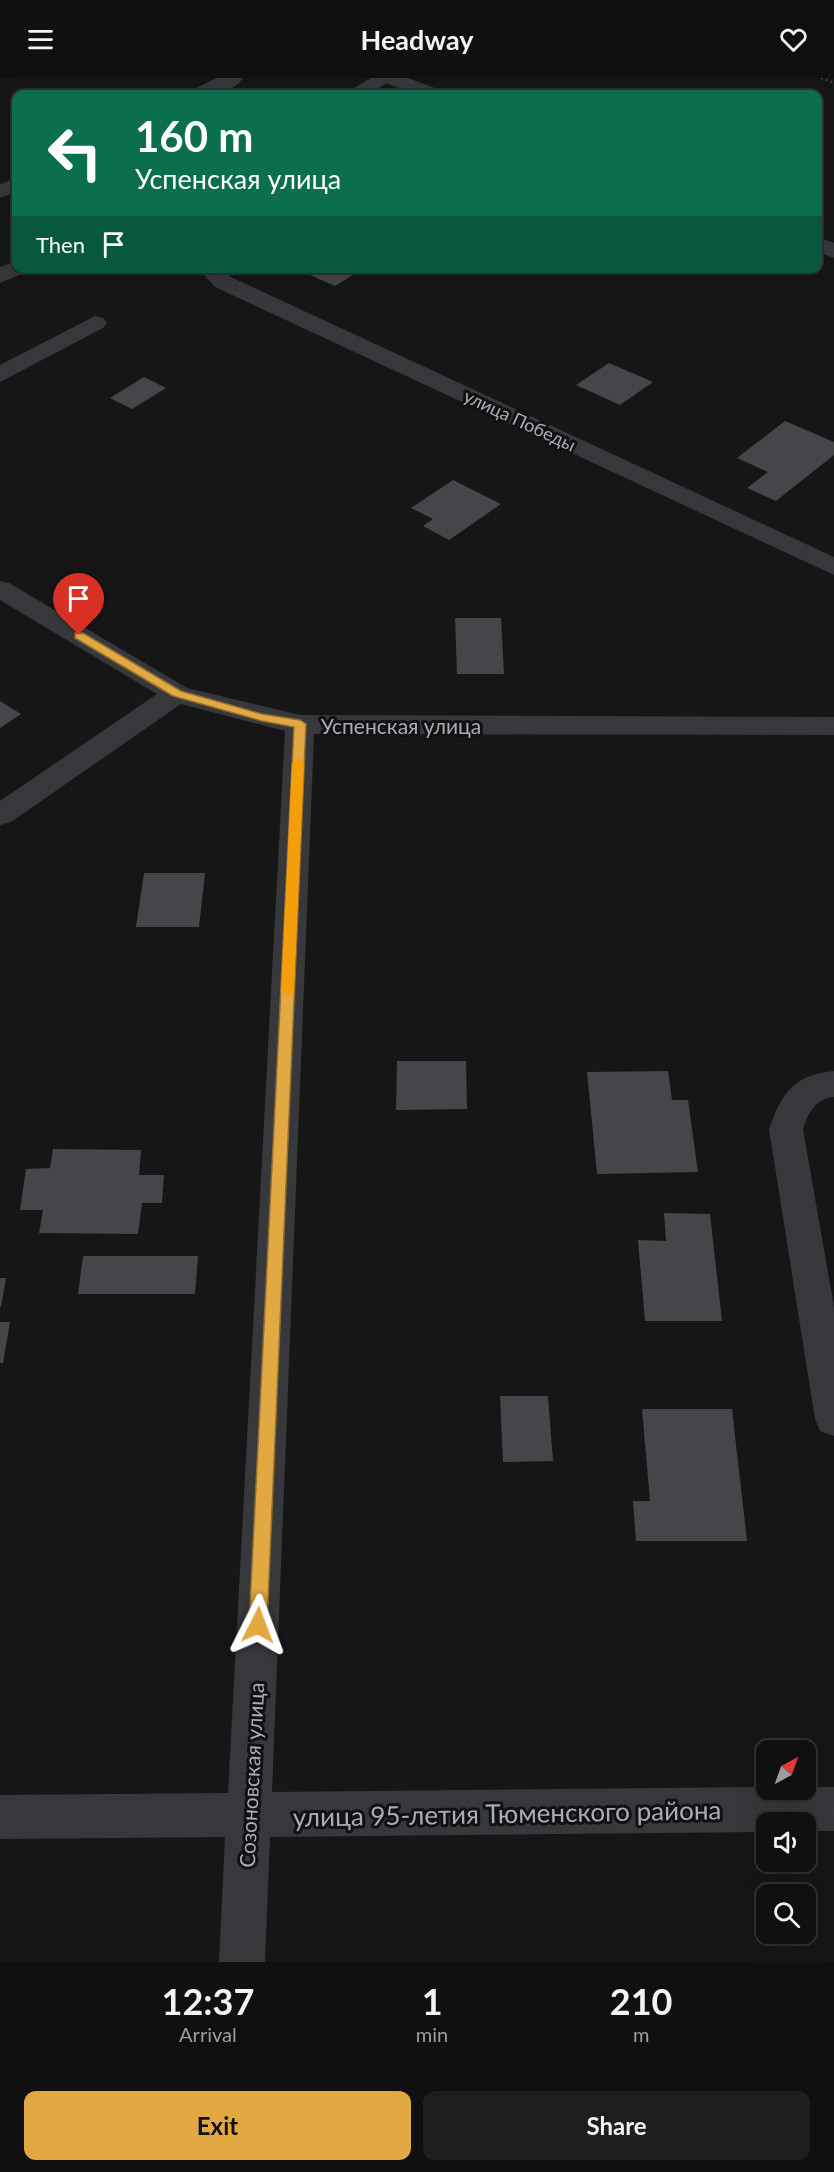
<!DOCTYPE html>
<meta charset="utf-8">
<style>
:root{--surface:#101011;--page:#1e1e1f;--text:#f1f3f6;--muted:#9c9d9f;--line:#303031;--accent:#e2a943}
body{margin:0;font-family:Lato,sans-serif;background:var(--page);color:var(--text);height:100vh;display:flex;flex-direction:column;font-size:22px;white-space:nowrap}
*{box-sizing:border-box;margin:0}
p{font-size:20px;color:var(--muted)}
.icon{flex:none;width:33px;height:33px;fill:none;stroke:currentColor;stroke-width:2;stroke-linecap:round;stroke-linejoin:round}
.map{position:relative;height:1884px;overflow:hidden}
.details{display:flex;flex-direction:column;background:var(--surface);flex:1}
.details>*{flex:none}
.guide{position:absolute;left:12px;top:12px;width:810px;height:183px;border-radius:12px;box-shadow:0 6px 24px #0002,0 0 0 2px var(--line);background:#0b6e4f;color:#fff;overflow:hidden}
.needle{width:39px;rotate:41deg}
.controls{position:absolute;left:756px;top:1662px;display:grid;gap:12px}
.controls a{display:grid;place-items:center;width:60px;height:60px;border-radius:12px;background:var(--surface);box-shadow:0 6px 24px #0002,0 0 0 2px var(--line);font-size:30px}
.pin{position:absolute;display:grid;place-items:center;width:51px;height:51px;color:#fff;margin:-62px -26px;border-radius:50% 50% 50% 0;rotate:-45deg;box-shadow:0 0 6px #0007}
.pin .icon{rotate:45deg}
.me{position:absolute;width:66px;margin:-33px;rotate:3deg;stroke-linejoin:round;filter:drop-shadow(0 0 4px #0008)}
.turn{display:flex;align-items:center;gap:21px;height:126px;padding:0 24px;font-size:27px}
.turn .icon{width:78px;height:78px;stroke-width:2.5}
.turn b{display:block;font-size:42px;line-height:51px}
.then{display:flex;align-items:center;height:57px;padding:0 24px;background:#0003;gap:12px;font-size:22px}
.eta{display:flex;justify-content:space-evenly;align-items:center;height:102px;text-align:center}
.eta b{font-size:36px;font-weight:700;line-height:42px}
.action{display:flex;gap:12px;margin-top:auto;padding:12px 24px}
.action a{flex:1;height:69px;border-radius:12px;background:var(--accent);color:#111;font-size:24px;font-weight:700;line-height:69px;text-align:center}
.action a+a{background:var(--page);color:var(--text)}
header{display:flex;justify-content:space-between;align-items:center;height:78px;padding:0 24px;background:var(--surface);font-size:27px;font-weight:700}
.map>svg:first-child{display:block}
.building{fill:#45464a}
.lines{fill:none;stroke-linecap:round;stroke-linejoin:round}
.path{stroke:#3d3f43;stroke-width:2;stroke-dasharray:2 3;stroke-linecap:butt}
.minor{fill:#37383c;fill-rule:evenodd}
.tertiary{fill:#37383c;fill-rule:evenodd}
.route{fill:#e2a943;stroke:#936e2c;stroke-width:1.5}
.slow{fill:#f59e0b}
.labels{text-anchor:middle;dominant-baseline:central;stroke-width:6;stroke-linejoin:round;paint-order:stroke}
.far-street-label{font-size:18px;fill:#a9adb6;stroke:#111112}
.street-label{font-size:21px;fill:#a9adb6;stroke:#111112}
.near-street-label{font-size:26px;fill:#a9adb6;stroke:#111112}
</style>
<header><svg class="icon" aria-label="menu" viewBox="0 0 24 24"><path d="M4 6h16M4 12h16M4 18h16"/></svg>Headway<svg class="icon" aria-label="heart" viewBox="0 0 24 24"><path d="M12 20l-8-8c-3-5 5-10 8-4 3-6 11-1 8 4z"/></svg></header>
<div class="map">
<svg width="834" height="1884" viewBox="0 0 834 1884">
<rect width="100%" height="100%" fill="#161617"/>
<g class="building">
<path d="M306 190H364L335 208 301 193Z"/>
<path d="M609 285 653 304 620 327 576 307Z"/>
<path d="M144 299 166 310 132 331 110 320Z"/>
<path d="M785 343 834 364V377L776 423 747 410 768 394 737 380Z"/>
<path d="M453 402 501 426 449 462 423 448 433 441 411 430Z"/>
<path d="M455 540H501L504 596H457Z"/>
<path d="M0 623 21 636 0 650Z"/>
<path d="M144 795H205L199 849H136Z"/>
<path d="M397 983H466L467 1031 396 1032Z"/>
<path d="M668 993 672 1022H688L698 1094 597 1096 587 994Z"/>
<path d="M53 1071 141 1072 139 1097H164L162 1125H142L138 1156 39 1155 43 1132H20L26 1091 50 1090Z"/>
<path d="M664 1135 710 1136 722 1243H645L638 1162 666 1163Z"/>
<path d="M83 1178H198L195 1216H78Z"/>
<path d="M0 1200H6L1 1229H0Z"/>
<path d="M0 1244H10L3 1285H0Z"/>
<path d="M500 1318H548L553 1383 503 1384Z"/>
<path d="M642 1331H732L747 1463H636L633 1423H650Z"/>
</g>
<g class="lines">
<path class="path" d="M821 0 834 5"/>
<g class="minor">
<path d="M217 0H243C232 16 206 18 189 16L192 12Z"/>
<path d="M380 0H408L440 12 443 16H416L383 4Z"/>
<path d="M16 100V114L0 120V106Z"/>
<path d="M818 159 834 165V180L818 174Z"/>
<path d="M198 190H222L231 199 834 479V497L215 209Z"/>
<path d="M95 238 103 240 107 245 103 250 0 304V287Z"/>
<path d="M0 503 9 505 187 610 300 637 834 639V657L314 656 272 1714 766 1709 806 1712V1709H834V1753H806V1744H766V1754L270 1759 265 1884H219L225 1759 0 1761V1717L228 1715 285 653 181 626 11 744 0 747V723L157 616 0 522Z"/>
<path d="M834 993V1019C815 1021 809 1034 803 1051L834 1229V1358L820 1353 815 1341 769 1051C782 1015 793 997 834 993Z"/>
</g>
<g class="tertiary">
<path d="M371 0H396L368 16H344Z"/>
<path d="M16 183V190H27L24 195 0 205V189Z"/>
</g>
</g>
<path class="route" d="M75 555H83L181 613 262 636 300 642 306 646 267 1547 264 1553 258 1555 252 1553 249 1547 294 649 262 643 173 618 75 560Z"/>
<path class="slow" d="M298 681 304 685 294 913 288 918 281 913 292 685Z"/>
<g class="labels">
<g class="far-street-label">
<text transform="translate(520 342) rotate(25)">улица Победы</text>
</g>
<g class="street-label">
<text x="401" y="647">Успенская улица</text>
<text transform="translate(251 1697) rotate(-87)">Созоновская улица</text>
</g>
<g class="near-street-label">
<text transform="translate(507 1735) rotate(-1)">улица 95-летия Тюменского района</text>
</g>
</g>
</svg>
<div class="controls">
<a><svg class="needle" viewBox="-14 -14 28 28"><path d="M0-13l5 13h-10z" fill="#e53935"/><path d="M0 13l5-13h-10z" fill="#9c9d9f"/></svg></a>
<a><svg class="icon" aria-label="sound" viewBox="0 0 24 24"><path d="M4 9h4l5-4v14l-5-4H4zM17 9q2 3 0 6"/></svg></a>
<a><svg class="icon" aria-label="search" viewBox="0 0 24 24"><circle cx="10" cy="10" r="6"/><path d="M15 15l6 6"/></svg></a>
</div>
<div class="pin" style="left:79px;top:557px;background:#d93025"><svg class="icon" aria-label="arrive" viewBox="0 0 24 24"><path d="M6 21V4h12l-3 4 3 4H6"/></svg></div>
<svg class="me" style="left:258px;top:1547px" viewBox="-20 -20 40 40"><path d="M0-17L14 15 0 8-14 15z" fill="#e2a943" stroke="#fff" stroke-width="4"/></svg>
<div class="guide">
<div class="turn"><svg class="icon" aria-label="left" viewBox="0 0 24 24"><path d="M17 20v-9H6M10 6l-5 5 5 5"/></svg><div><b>160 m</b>Успенская улица</div></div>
<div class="then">Then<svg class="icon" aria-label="arrive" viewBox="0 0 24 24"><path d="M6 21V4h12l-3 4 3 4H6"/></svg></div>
</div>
</div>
<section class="details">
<div class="eta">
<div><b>12:37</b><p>Arrival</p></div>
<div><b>1</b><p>min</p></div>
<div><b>210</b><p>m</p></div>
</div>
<div class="action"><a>Exit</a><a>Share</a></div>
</section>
